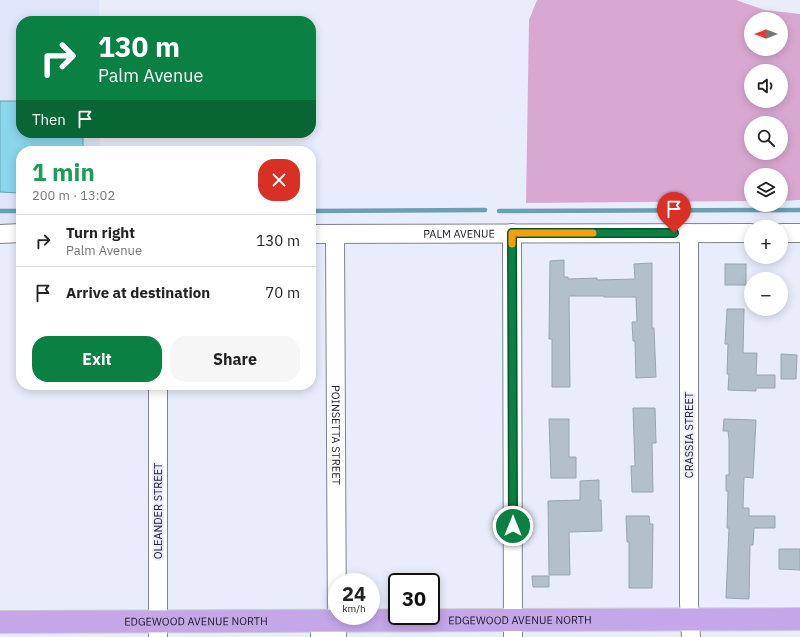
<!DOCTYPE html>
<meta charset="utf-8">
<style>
:root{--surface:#fff;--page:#f6f6f6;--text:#222;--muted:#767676;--line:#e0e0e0;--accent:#0b8043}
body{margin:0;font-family:"IBM Plex Sans",sans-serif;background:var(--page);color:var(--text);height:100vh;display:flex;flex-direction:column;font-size:15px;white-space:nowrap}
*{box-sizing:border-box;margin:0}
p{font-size:13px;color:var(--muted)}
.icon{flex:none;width:22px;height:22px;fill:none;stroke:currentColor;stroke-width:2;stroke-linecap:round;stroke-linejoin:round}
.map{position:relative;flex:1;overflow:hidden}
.drawer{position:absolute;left:16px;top:146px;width:300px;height:244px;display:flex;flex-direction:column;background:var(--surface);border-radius:16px;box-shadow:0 2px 10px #0003}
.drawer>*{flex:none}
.guide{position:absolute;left:16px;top:16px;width:300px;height:122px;border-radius:16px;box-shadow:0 2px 10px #0003;background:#0b8043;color:#fff;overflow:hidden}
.needle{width:26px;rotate:270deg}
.controls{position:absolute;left:744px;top:12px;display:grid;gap:8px}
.controls a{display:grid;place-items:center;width:44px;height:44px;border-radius:50%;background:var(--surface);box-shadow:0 2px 10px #0003;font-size:20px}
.speed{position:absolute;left:328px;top:573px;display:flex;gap:8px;font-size:20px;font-weight:700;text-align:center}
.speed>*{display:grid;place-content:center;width:52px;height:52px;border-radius:50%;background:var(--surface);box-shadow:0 2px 10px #0003;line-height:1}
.speed small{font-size:10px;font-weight:400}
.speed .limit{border:2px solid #111;border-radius:6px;background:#fff;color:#111}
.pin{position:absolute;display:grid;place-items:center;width:34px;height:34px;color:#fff;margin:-41px -17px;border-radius:50% 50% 50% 0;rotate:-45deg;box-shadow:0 0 4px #0007}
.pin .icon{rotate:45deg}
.me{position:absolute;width:44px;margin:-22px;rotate:0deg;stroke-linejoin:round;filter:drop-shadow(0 0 3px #0008)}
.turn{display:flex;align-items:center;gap:14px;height:84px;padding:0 16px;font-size:18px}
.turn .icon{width:52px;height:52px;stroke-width:2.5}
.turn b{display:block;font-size:28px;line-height:34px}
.then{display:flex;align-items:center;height:38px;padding:0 16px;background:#0003;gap:8px;font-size:15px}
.round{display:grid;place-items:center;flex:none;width:42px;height:42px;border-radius:16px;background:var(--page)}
.head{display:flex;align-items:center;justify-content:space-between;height:68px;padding:0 16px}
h1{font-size:24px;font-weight:700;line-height:30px;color:#1e9e55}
.button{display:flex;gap:8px;margin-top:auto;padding:8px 16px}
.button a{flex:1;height:46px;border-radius:16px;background:var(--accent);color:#fff;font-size:16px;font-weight:700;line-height:46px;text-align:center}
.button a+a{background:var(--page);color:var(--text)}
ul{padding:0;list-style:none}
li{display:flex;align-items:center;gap:12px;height:52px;padding:0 16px;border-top:1px solid var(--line)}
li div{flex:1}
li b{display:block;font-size:15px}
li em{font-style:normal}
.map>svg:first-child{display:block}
.built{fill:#dfe5fb}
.forest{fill:#d9a8d2;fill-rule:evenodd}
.water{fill:#8ad6ec;stroke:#6aa0b1}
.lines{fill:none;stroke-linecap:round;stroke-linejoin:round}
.stream{stroke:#6aa0b1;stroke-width:4.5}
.building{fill:#b3bfca;stroke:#99a4af}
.street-casing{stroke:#7f828f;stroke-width:20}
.primary-casing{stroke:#cececf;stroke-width:24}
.street{stroke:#fff;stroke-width:18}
.primary{stroke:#c4a6e9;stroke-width:22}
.route-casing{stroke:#07532c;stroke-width:10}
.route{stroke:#0b8043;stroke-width:7}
.slow{stroke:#f59e0b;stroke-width:7}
.labels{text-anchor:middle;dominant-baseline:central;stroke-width:4;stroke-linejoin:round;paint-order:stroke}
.street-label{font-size:11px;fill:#202126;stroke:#e9edfb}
</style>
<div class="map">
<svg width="800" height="637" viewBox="0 0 800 637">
<rect width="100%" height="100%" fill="#e9edfb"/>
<path class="built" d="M0 0H99V21H21V133H100V151H21V228H0Z"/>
<path class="forest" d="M537 0H736L765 10 800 14V200L781 201V175H751V201L526 203 529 20ZM751 19H781V49H751ZM751 71H781V101H751ZM751 123H781V153H751Z"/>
<path class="water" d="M0 101H21V133H83V151H21V193L0 192Z"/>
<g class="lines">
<g class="stream">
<path d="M0 211H21"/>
<path d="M311 211 485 210"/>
<path d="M499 211 800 210"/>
</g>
</g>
<g class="building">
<path d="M564 260V277H568V279L597 278V280L635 279 634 264 652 263V328H654L656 377 636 378 635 341H633L632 322H637L636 297H604V296H569L570 387H552V339H549L550 261Z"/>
<rect x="725" y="264" width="21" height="21"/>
<path d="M727 309H744L743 353H757L756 375H775V388H756V391L728 390 729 374H727L728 344H725Z"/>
<path d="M781 354 797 355 796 379H781Z"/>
<path d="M633 408H655L656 443H652L653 492H632L631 466H635Z"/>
<path d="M549 419H569V457H576V478H551Z"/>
<path d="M724 419 756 420 753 478 744 477 743 508H749V516H775V528H754L753 545H750L749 599 726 598 729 528H727L728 491H726V475H729V440L728 431H723Z"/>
<path d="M599 480V500H601L602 531 569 532 570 575H549L548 501 580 500V481Z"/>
<path d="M626 516H649L650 524H653L652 588H629V542H627Z"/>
<path d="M779 549H800V570L779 569Z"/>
<path d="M532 576H549V587H533Z"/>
</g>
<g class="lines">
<g class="street-casing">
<g id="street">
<path d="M512 233 513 637"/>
<path d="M689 233V603L691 637"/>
<path d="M781 233H800"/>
<path d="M0 234 21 233"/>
<path id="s1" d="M311 234 751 233"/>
<path id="s2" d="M335 234 337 637"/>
<path d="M158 385V637"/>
<path d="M320 621V637"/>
</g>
</g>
<g class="primary-casing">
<g id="primary">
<path id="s3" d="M0 622 800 619"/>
</g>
</g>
<use href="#street" class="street"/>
<use href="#primary" class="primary"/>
</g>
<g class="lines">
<g class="route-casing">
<path id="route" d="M513 526 512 233H674"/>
</g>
<use href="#route" class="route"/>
<path class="slow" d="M512 244V233H593"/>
</g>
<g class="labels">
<g class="street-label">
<text stroke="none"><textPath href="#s1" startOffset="148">PALM AVENUE</textPath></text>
<text stroke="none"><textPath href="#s2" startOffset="201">POINSETTA STREET</textPath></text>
<text transform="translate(689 435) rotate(-90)">CRASSIA STREET</text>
<text transform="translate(158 511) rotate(-90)">OLEANDER STREET</text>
<text stroke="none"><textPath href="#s3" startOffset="520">EDGEWOOD AVENUE NORTH</textPath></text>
<text stroke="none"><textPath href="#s3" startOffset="196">EDGEWOOD AVENUE NORTH</textPath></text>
</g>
</g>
</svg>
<div class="controls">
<a><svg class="needle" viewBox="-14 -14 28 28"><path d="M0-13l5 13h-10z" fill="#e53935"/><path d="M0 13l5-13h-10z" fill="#767676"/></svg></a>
<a><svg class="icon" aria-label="sound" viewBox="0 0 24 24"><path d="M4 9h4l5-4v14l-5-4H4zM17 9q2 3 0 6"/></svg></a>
<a><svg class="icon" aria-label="search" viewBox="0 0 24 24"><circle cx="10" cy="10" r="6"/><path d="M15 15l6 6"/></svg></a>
<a><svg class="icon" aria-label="layers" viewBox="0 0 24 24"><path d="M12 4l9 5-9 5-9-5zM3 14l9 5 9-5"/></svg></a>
<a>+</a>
<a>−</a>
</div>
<div class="speed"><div>24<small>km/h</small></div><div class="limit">30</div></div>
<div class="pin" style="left:674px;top:233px;background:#d93025"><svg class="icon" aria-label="arrive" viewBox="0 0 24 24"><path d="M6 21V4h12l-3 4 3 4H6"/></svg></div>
<svg class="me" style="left:513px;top:526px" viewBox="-20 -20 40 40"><circle r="17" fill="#0b8043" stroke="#fff" stroke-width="3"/><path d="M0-11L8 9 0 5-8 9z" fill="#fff"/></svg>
<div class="guide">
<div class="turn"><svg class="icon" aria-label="right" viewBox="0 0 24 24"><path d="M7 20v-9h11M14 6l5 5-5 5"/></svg><div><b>130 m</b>Palm Avenue</div></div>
<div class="then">Then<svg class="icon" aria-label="arrive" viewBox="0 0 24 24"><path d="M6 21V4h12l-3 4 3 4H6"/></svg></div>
</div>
<section class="drawer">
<div class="head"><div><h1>1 min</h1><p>200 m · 13:02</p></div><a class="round" style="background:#d93025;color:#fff"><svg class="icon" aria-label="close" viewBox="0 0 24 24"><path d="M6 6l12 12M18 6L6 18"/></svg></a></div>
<ul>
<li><svg class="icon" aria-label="right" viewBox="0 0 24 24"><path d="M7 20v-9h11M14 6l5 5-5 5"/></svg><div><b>Turn right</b><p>Palm Avenue</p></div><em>130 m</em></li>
<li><svg class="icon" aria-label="arrive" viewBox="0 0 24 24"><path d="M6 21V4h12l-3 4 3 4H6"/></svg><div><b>Arrive at destination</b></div><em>70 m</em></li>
</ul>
<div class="button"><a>Exit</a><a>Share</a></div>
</section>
</div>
